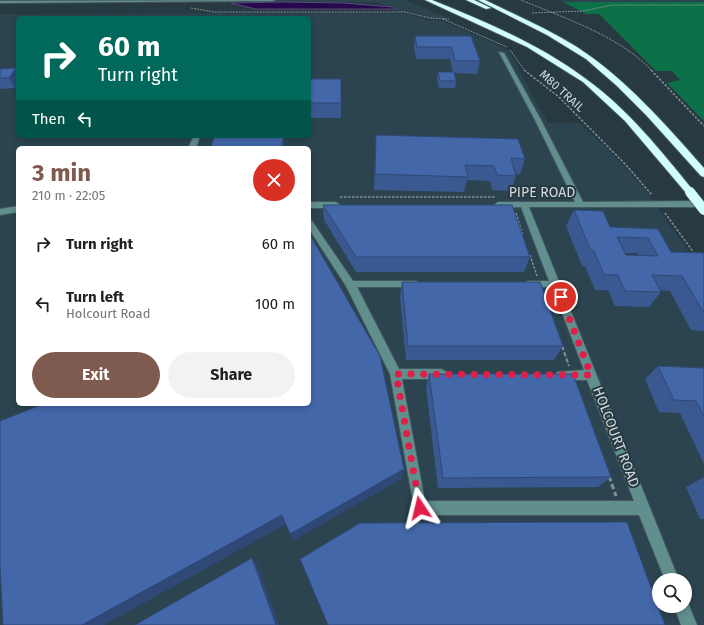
<!DOCTYPE html>
<meta charset="utf-8">
<style>
:root{--surface:#fff;--page:#f2f2f2;--text:#202124;--muted:#757577;--accent:#7f5a4f}
body{margin:0;font-family:"Fira Sans",sans-serif;background:var(--page);color:var(--text);height:100vh;display:flex;flex-direction:column;font-size:15px;white-space:nowrap}
*{box-sizing:border-box;margin:0}
p{font-size:13px;color:var(--muted)}
.icon{flex:none;width:22px;height:22px;fill:none;stroke:currentColor;stroke-width:2;stroke-linecap:round;stroke-linejoin:round}
.map{position:relative;flex:1;overflow:hidden}
.drawer{position:absolute;left:16px;top:146px;width:295px;height:260px;display:flex;flex-direction:column;background:var(--surface);border-radius:6px;box-shadow:0 2px 6px #0003}
.drawer>*{flex:none}
.guide{position:absolute;left:16px;top:16px;width:295px;height:122px;border-radius:6px;box-shadow:0 2px 6px #0003;background:#00695c;color:#fff;overflow:hidden}
.buttons{position:absolute;left:652px;top:573px;display:grid;gap:8px}
.buttons a{display:grid;place-items:center;width:40px;height:40px;border-radius:50%;background:var(--surface);box-shadow:0 2px 6px #0003;font-size:20px}
.pin{position:absolute;display:grid;place-items:center;width:34px;height:34px;color:#fff;margin:-17px;border:2px solid #fff;border-radius:50%;box-shadow:0 1px 4px #0007}
.me{position:absolute;width:44px;margin:-22px;rotate:350deg;stroke-linejoin:round;filter:drop-shadow(0 0 3px #0008)}
.turn{display:flex;align-items:center;gap:14px;height:84px;padding:0 16px;font-size:18px}
.turn .icon{width:52px;height:52px;stroke-width:2.5}
.turn b{display:block;font-size:28px;line-height:34px}
.then{display:flex;align-items:center;height:38px;padding:0 16px;background:#0003;gap:8px;font-size:15px}
.round{display:grid;place-items:center;flex:none;width:42px;height:42px;border-radius:21px;background:var(--page)}
.headline{display:flex;align-items:center;justify-content:space-between;height:68px;padding:0 16px}
h1{font-size:24px;font-weight:700;line-height:30px;color:var(--accent)}
.action{display:flex;gap:8px;margin-top:auto;padding:8px 16px}
.action a{flex:1;height:46px;border-radius:24px;background:var(--accent);color:#fff;font-size:16px;font-weight:700;line-height:46px;text-align:center}
.action a+a{background:var(--page);color:var(--text)}
ul{padding:0;list-style:none}
li{display:flex;align-items:center;gap:12px;height:60px;padding:0 16px}
li div{flex:1}
li b{display:block;font-size:15px}
li em{font-style:normal}
.map>svg:first-child{display:block}
.built{fill:#2b4450;fill-rule:evenodd}
.green{fill:#0c7149}
.water{fill:#26094d;stroke:#594879}
.lines{fill:none;stroke-linecap:round;stroke-linejoin:round}
.minor-casing{stroke:#45565d;stroke-width:2}
.highway-casing{stroke:#45565d;stroke-width:2}
.path-far3{stroke:#839097;stroke-width:1;stroke-dasharray:2 1;stroke-linecap:butt}
.path-far2{stroke:#839097;stroke-width:1.5;stroke-dasharray:2.5 1.5;stroke-linecap:butt}
.path-far1{stroke:#839097;stroke-width:2;stroke-dasharray:4.5 2;stroke-linecap:butt}
.path{stroke:#839097;stroke-width:3;stroke-dasharray:5.5 3;stroke-linecap:butt}
.minor{fill:#608f8e;fill-rule:evenodd}
.highway{fill:#d1fdfc;fill-rule:evenodd}
.highway-bridge-casing{stroke:#45565d;stroke-width:11;stroke-linecap:butt}
.highway-bridge{stroke:#d1fdfc;stroke-width:10}
.wall{fill:#3a5991;fill-rule:evenodd}
.shaded-wall{fill:#2f4876}
.building{fill:#4367a9;stroke:#2f4876;fill-rule:evenodd}
.route{stroke:#e11d48;stroke-width:7;stroke-dasharray:0 12.6}
.labels{text-anchor:middle;dominant-baseline:central;stroke-width:4;stroke-linejoin:round;paint-order:stroke}
.far-street-label{font-size:12px;fill:#d0dadf;stroke:#273941}
.street-label{font-size:14px;fill:#d0dadf;stroke:#273941}
</style>
<div class="map">
<svg width="704" height="625" viewBox="0 0 704 625">
<rect width="100%" height="100%" fill="#273941"/>
<g class="built">
<path d="M0 0H405L448 18H432L413 12H400L377 2 0 3Z"/>
<path d="M559 0H704V2H563Z"/>
<path d="M364 13 408 14 426 20 442 21 485 39 509 51 548 123H579L611 152 648 193 704 274V625H0V14ZM18 18H309V136H18ZM18 148H309V404H18ZM659 580H685V606H659Z"/>
</g>
<path class="green" d="M563 2H704V121L667 83 680 80 672 71H656L599 14H586Z"/>
<path class="water" d="M282 2 344 3 392 7 396 9H256L231 3Z"/>
<g class="lines">
<g class="minor-casing">
<g id="minor">
<path d="M275 0 273 1 0 3V1Z"/>
<path d="M499 52 504 53 541 120 583 202 704 201V207H529L679 580H665L639 515H420L415 513 390 374 346 286 309 229V220L312 221 353 281H416L421 284 416 287H357L399 369H441L445 371 447 374 445 377 441 379H402L425 501H634L587 380H561L557 378 555 375 557 372 584 370 552 287H528L523 284 528 281H549L521 207 498 208 494 205 498 202H575L535 120Z"/>
<path d="M194 136H200L196 148H188Z"/>
<path d="M309 202H336L340 205 336 208H309Z"/>
<path d="M18 206V212L0 215V209Z"/>
<path d="M685 600 687 601 697 625H681L674 606H685Z"/>
</g>
</g>
<g class="highway-casing">
<g id="highway">
<path d="M425 0H432C486 22 539 44 586 79 628 109 661 151 693 190V194H687L625 121 583 82 527 47Z"/>
<path d="M466 0H474L491 8 486 9Z"/>
<path d="M478 0H485C516 15 548 29 577 47 626 79 666 125 704 168V177L701 176 646 115 617 86 586 59 547 35Z"/>
</g>
</g>
<g class="path-far3">
<path d="M521 0C564 18 620 36 652 71"/>
<path d="M191 8 214 12H405L430 18 449 19"/>
<path d="M532 13 583 11 612 5H704"/>
<path d="M443 19 507 47"/>
<path d="M510 50 525 71"/>
</g>
<g class="path-far2">
<path d="M524 70 559 97 626 165 652 195"/>
<path d="M651 70 704 126"/>
<path d="M340 197H496"/>
<path d="M516 213 523 236"/>
<path d="M665 213 694 253"/>
<path d="M530 255 537 276"/>
</g>
<path class="path-far1" d="M562 346 569 366"/>
<path class="path" d="M609 476 616 496"/>
<use href="#minor" class="minor"/>
<use href="#highway" class="highway"/>
<g class="highway-bridge-casing">
<path id="highway-bridge" d="M690 192 704 210"/>
</g>
<use href="#highway-bridge" class="highway-bridge"/>
</g>
<g class="wall">
<path d="M415 36H471L480 61 477 74 454 73 456 81 455 88H439L437 79 438 72H453L450 59H416L414 48Z"/>
<path d="M16 68 15 88 0 89V69Z"/>
<rect x="309" y="79" width="32" height="39"/>
<path d="M376 135 525 159 520 174H516V176L511 191 492 190 490 181 467 180 464 192 374 190Z"/>
<path d="M323 205 530 257 524 272H356L324 220Z"/>
<path d="M574 210 610 227 658 229 671 252 704 253V331L691 330 670 291 660 290 661 292 649 307 615 306 608 290H595L585 266H582L566 226ZM624 253H638L639 256 626 255Z"/>
<path d="M402 282 563 346 554 360H406L400 297Z"/>
<path d="M658 366 704 368V464L680 413 659 412 645 379Z"/>
<path d="M429 374 611 477 598 487 438 488 426 387Z"/>
<path d="M704 477V519H700L686 487Z"/>
</g>
<g class="shaded-wall">
<path d="M16 68 18 71V84L15 88 9 78Z"/>
<path d="M284 136 285 148H281Z"/>
<path d="M404 469 401 479 293 541 290 534Z"/>
<path d="M282 515 286 524 104 625H82Z"/>
<path d="M252 558 257 565 279 625H276Z"/>
</g>
<g class="building">
<path d="M415 36H471L480 61H455L452 47H417Z"/>
<path d="M16 68 9 78H0V69Z"/>
<path d="M438 72H454L456 81H440Z"/>
<rect x="309" y="79" width="32" height="24"/>
<path d="M376 135 518 139 525 159 511 158 516 176 497 175 494 166 465 165 468 177 375 174Z"/>
<path d="M215 136H284L281 148H210Z"/>
<path d="M323 205H512L530 257H356Z"/>
<path d="M574 210 603 211 610 227 658 229 671 252 704 253V313L682 276 652 275 661 292 625 291 618 275H604L594 251H591ZM617 237 648 238 658 256 626 255Z"/>
<path d="M309 233 380 356 404 469 290 534 282 515 82 625H3L0 565V421L43 404H309Z"/>
<path d="M402 282H540L563 346H408Z"/>
<path d="M658 366 704 368V417L696 401 674 400Z"/>
<path d="M429 374H573L611 477 443 478Z"/>
<path d="M627 522 665 625H328L300 559 360 523Z"/>
<path d="M252 558 276 625H135Z"/>
</g>
<g class="lines">
<path class="route" d="M420 508 396 374 591 375 561 297"/>
</g>
<g class="labels">
<g class="far-street-label">
<text transform="translate(562 91) rotate(42)">M80 TRAIL</text>
</g>
<g class="street-label">
<text x="542" y="192">PIPE ROAD</text>
<text transform="translate(616 437) rotate(69)">HOLCOURT ROAD</text>
</g>
</g>
</svg>
<div class="buttons">
<a><svg class="icon" aria-label="search" viewBox="0 0 24 24"><circle cx="10" cy="10" r="6"/><path d="M15 15l6 6"/></svg></a>
</div>
<div class="pin" style="left:561px;top:297px;background:#d93025"><svg class="icon" aria-label="arrive" viewBox="0 0 24 24"><path d="M6 21V4h12l-3 4 3 4H6"/></svg></div>
<svg class="me" style="left:420px;top:508px" viewBox="-20 -20 40 40"><path d="M0-17L14 15 0 8-14 15z" fill="#e11d48" stroke="#fff" stroke-width="4"/></svg>
<div class="guide">
<div class="turn"><svg class="icon" aria-label="right" viewBox="0 0 24 24"><path d="M7 20v-9h11M14 6l5 5-5 5"/></svg><div><b>60 m</b>Turn right</div></div>
<div class="then">Then<svg class="icon" aria-label="left" viewBox="0 0 24 24"><path d="M17 20v-9H6M10 6l-5 5 5 5"/></svg></div>
</div>
<section class="drawer">
<div class="headline"><div><h1>3 min</h1><p>210 m · 22:05</p></div><a class="round" style="background:#d93025;color:#fff"><svg class="icon" aria-label="close" viewBox="0 0 24 24"><path d="M6 6l12 12M18 6L6 18"/></svg></a></div>
<ul>
<li><svg class="icon" aria-label="right" viewBox="0 0 24 24"><path d="M7 20v-9h11M14 6l5 5-5 5"/></svg><div><b>Turn right</b></div><em>60 m</em></li>
<li><svg class="icon" aria-label="left" viewBox="0 0 24 24"><path d="M17 20v-9H6M10 6l-5 5 5 5"/></svg><div><b>Turn left</b><p>Holcourt Road</p></div><em>100 m</em></li>
</ul>
<div class="action"><a>Exit</a><a>Share</a></div>
</section>
</div>
